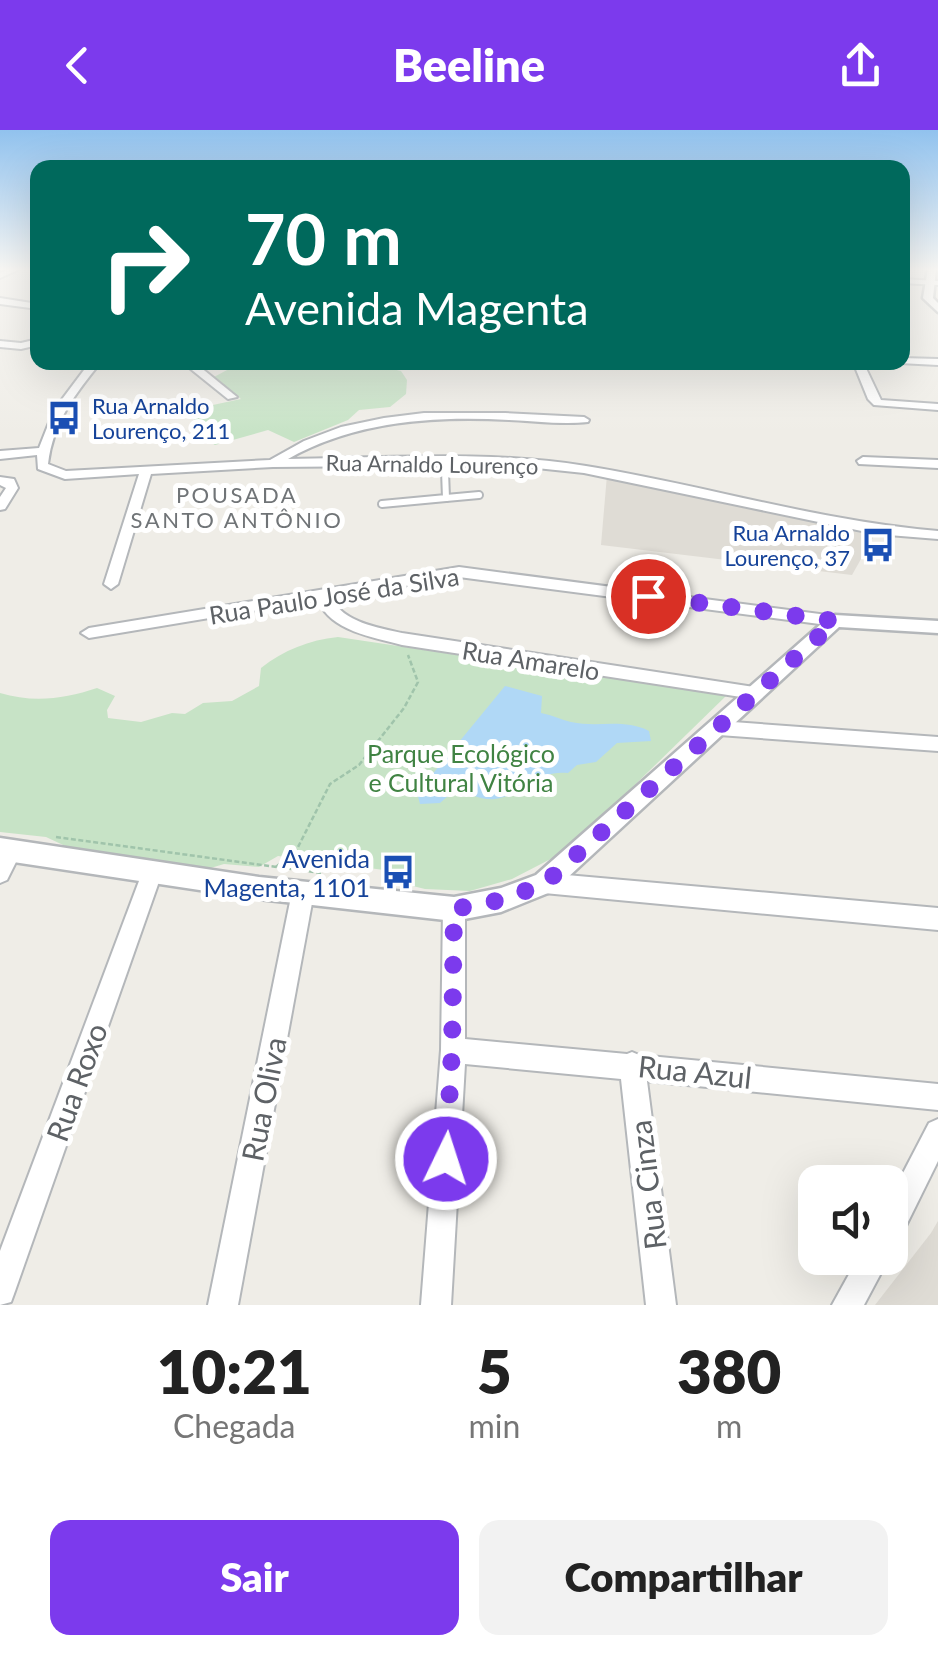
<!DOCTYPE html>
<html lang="pt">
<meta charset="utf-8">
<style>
:root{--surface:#fff;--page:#f2f2f2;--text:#222;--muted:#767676;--accent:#7c3aed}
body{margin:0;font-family:Lato,sans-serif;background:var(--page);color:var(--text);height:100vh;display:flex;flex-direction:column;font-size:38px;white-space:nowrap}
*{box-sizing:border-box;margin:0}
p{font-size:32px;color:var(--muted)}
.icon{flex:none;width:55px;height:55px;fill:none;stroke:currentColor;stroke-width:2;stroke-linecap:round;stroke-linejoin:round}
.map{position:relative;height:1175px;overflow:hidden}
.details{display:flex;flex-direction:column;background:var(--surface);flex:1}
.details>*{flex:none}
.banner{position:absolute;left:30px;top:30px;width:880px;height:210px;border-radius:20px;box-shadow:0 10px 40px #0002;background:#00695c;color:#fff;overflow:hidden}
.fabs{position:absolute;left:798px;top:1035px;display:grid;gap:20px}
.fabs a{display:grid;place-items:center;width:110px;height:110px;border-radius:20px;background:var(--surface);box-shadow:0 10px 40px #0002;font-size:50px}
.pin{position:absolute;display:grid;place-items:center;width:85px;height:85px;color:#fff;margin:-42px;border:5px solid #fff;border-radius:50%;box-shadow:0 2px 10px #0007}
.me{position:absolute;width:110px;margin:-55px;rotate:4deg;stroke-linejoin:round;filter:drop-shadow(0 0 8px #0008)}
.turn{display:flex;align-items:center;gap:35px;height:210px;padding:0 50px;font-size:45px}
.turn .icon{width:130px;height:130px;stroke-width:2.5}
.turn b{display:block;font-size:70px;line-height:85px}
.eta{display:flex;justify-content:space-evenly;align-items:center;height:170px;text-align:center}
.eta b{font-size:60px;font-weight:800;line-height:70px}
.action{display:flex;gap:20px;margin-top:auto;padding:20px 50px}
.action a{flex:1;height:115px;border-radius:20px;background:var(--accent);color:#fff;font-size:40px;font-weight:800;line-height:115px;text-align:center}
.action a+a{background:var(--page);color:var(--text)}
header{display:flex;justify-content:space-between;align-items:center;height:130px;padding:0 50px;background:var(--accent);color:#fff;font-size:45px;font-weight:800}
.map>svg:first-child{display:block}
.education{fill:#dfdcd5}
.green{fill:#c7e3c6}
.water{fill:#b0d8f6}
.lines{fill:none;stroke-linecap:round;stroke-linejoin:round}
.service-far1-casing{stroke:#b4b7ba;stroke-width:8}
.service-casing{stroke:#b4b7ba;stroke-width:10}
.minor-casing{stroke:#b4b7ba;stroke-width:4}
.tertiary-casing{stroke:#b4b7ba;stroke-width:5}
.path{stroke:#a0c4ab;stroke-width:2.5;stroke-dasharray:5 2.5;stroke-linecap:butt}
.service-far1{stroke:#fff;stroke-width:5}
.service{stroke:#fff;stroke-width:6}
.minor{fill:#fff;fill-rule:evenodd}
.tertiary{fill:#fff;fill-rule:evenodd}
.route{stroke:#7c3aed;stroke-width:18;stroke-dasharray:0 32.4}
.labels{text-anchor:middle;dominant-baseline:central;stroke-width:10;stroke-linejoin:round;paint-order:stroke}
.far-transit-label{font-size:22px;fill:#164399;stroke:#fff;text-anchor:start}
.far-street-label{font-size:22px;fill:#5e6266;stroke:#fff}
.far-neighbourhood-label{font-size:22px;letter-spacing:2.5px;fill:#707477;stroke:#fff}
.street-label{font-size:25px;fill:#5e6266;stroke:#fff}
.park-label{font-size:25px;fill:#408343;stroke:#fff}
.transit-label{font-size:25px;fill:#164399;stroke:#fff;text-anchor:end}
.near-street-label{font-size:30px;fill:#5e6266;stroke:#fff}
</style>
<header><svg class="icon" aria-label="back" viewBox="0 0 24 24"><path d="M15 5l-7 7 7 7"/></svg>Beeline<svg class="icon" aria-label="share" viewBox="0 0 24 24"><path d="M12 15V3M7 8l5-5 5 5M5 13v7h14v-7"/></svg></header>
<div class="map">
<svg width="938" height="1175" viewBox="0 0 938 1175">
<rect width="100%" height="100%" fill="#efede7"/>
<g class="education">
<path d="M607 345 874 406 852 445 601 415Z"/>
<path d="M938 1091V1175H875L931 1103Z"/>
</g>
<g class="green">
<path d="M242 232H362L401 241 407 250 406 264 390 277 359 280 348 290 294 312 268 300 215 315 195 303 194 279 241 269 214 247Z"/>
<path d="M338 507 727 565 568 720 512 749 470 761 425 759 384 749V740L278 726 259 737 224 734 174 749 104 734 46 707 0 702V563C33 573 65 569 97 558L115 566 107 580 108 588 141 592 172 583 185 584 203 573 232 571 259 556 261 538C284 520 309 510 338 507Z"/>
</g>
<path class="water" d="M505 556 542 566 541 583C553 585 561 590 571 592 598 598 623 588 649 601L651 611 617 613 596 632 577 635 568 643C533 640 525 664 495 669 483 671 467 663 456 659L440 673 420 674 417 663Z"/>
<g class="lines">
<g class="service-far1-casing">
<path id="service-far1" d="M445 332V344"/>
</g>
<g class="service-casing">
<g id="service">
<path d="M446 368 479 365"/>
<path d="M382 374 446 368 445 341"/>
</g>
</g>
<g class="minor-casing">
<g id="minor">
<path d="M10 139H20L0 148V143Z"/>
<path d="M902 149 938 151V155L902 153Z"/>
<path d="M0 168 38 174V179L0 174Z"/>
<path d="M38 209V215L21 219 0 217V211L21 213Z"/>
<path d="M902 228 938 229V235L899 233 902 232Z"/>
<path d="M90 232H101C75 264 53 292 48 334L66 341 270 330 304 311 341 297 384 288 424 283H505L584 287 589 290 588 292C562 295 535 291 509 290 433 286 356 291 288 329 386 328 488 320 586 336 704 355 818 391 938 401V409L876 404 584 343 508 335 273 337 151 344 118 454 111 459 104 454 139 344 65 349 38 339 37 325 0 329V321L39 318 54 280Z"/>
<path d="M182 232H194L237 267 228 269Z"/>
<path d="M853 232H863L881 270 938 274V280L874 275 868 269Z"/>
<path d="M863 327 938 330V338L859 334 857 331Z"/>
<path d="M0 347 14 349 18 358 5 379 0 380V367L6 358 0 355Z"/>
<path d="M459 437 835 486 843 491 835 496 459 447 332 468C342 492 379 498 402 503L754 557 762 563 754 569 402 515C373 507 330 501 318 470L89 508 81 503 89 498Z"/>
<path d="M719 591 938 607V621L719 605 713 603 710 598 713 593Z"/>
<path d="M12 711 19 713 22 720 7 750 0 753V722L5 713Z"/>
<path d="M152 733 159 736 162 743 15 1161 11 1172 0 1175V1121L142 743 145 736Z"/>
<path d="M544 743 938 778V800L544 763 537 760 533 753 537 746Z"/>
<path d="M303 752 311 755 314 762 238 1175H208L292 762 295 755Z"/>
<path d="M454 769 462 772 465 779V909L627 924 632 922 639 925 938 954V980L647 951 676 1175H646L621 949 465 934 451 1175H421L441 920 443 779 446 772Z"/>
<path d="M938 989V1031L900 1108 890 1112V1068L929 993Z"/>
<path d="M858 1128H889L864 1175H832Z"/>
</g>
</g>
<g class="tertiary-casing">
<g id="tertiary">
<path d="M928 139H936L933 168 938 173V182L923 168Z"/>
<path d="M835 485 938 491V503L839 497 553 761 501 782 454 791 259 769 0 730V708L259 747 454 767 501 758 536 745 829 487Z"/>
</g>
</g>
<g class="path">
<path d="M56 707 321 743"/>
<path d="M276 737 297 719 330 654 359 635 404 578 418 552 408 525"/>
</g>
<use href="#service-far1" class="service-far1"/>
<use href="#service" class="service"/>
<use href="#minor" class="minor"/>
<use href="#tertiary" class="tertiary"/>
</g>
<linearGradient id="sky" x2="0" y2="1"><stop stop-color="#91c2ee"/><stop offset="0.46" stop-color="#f8f7f4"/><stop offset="1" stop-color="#f8f7f4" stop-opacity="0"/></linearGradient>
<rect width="938" height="303" fill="url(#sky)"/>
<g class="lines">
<path class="route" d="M446 1029 452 920 454 779 501 770 544 754 836 491 648 466"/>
</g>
<defs>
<g id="bus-bare" transform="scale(2.7)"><path d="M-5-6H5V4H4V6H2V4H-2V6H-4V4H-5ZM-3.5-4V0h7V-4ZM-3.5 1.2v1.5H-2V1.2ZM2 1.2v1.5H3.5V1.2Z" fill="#1a4fb4" stroke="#fff" stroke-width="2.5" paint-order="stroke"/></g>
</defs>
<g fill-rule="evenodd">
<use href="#bus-bare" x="64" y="288"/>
<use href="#bus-bare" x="878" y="415"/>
<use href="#bus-bare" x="398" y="742"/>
</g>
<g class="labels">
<g class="far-transit-label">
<text x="92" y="275">Rua Arnaldo<tspan x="92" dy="25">Lourenço, 211</tspan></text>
<text x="850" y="402" text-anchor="end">Rua Arnaldo<tspan x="850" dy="25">Lourenço, 37</tspan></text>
</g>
<g class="far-street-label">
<text transform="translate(432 334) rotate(1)">Rua Arnaldo Lourenço</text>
</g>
<g class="far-neighbourhood-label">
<text x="237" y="364">POUSADA<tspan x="237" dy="25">SANTO ANTÔNIO</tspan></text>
</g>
<g class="street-label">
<text transform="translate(334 465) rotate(-9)">Rua Paulo José da Silva</text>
<text transform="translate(531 530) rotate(9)">Rua Amarelo</text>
</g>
<g class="park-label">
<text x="461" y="623">Parque Ecológico<tspan x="461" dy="29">e Cultural Vitória</tspan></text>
</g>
<g class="transit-label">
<text x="370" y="728">Avenida<tspan x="370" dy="29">Magenta, 1101</tspan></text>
</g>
<g class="near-street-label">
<text transform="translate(695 941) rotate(6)">Rua Azul</text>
<text transform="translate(76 952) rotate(-70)">Rua Roxo</text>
<text transform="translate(263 969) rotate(-79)">Rua Oliva</text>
<text transform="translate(647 1055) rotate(-97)">Rua Cinza</text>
</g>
</g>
</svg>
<div class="fabs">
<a><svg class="icon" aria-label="sound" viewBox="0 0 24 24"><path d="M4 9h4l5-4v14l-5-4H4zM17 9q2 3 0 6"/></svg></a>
</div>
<div class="pin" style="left:648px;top:466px;background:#d93025"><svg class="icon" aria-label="arrive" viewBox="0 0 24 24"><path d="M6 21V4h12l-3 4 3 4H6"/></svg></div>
<svg class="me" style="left:446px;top:1029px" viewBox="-20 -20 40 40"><circle r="17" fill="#7c3aed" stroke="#fff" stroke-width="3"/><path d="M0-11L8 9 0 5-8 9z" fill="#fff"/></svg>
<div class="banner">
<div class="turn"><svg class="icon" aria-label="right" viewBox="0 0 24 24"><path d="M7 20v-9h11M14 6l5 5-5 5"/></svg><div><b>70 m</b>Avenida Magenta</div></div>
</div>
</div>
<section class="details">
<div class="eta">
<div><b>10:21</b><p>Chegada</p></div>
<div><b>5</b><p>min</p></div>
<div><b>380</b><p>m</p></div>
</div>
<div class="action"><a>Sair</a><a>Compartilhar</a></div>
</section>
